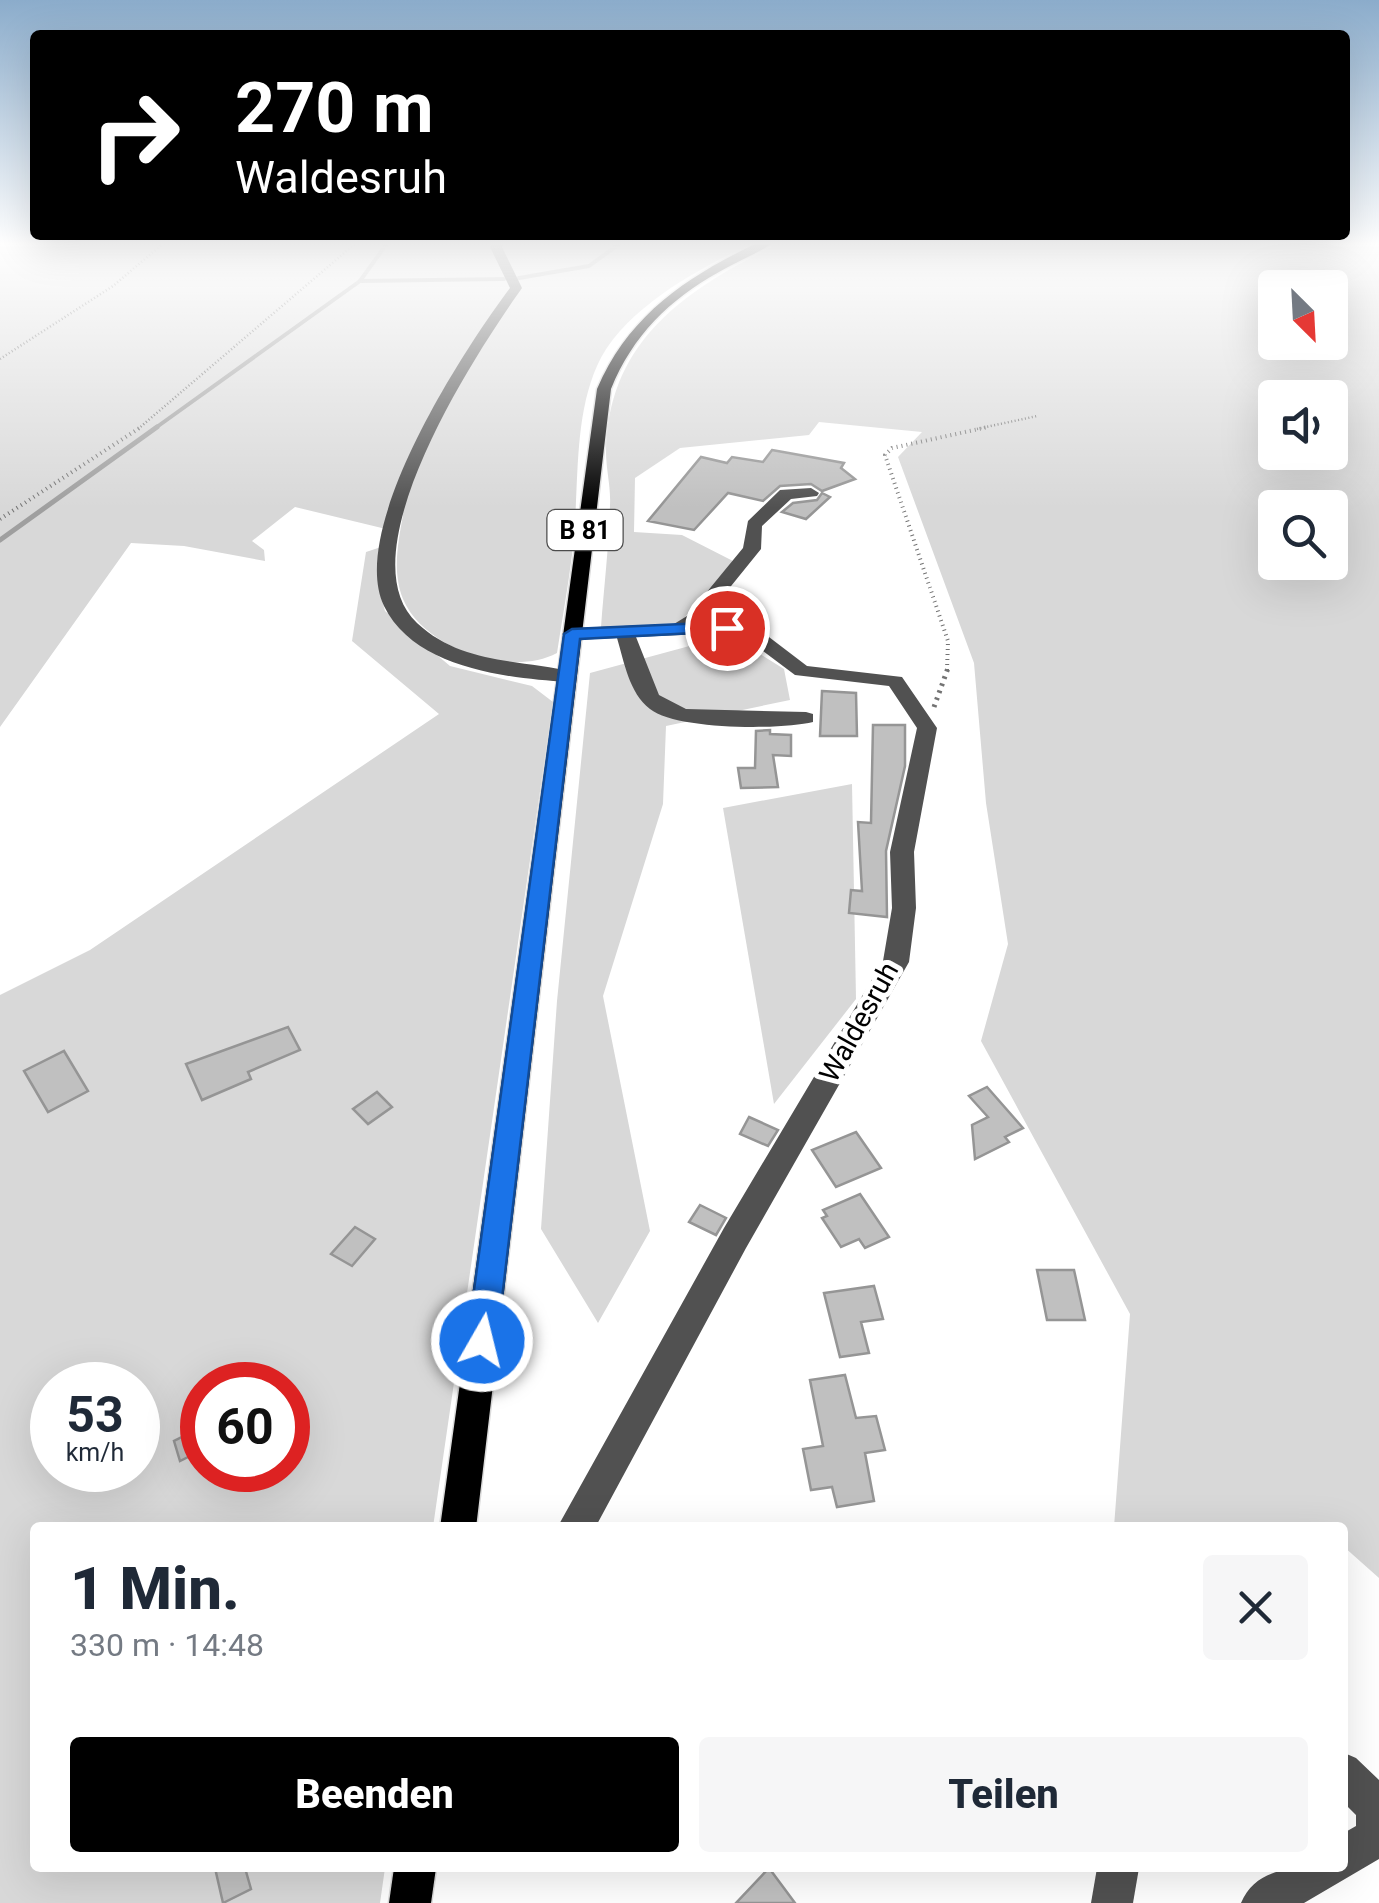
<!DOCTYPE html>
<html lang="de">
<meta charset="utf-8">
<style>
:root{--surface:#fff;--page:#f6f6f7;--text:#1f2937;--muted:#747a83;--accent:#000}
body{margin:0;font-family:Roboto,sans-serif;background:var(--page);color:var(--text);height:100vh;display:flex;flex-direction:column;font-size:38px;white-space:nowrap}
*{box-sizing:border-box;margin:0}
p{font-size:32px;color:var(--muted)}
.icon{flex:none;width:55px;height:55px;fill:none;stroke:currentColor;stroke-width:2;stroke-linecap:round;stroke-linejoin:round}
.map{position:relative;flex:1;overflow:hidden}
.panel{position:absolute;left:30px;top:1522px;width:1318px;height:350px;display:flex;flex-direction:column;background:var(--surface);border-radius:10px;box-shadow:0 10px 40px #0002}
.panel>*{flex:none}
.banner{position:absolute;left:30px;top:30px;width:1320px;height:210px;border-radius:10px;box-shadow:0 10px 40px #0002;background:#000;color:#fff;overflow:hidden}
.needle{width:65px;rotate:156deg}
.fabs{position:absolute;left:1258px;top:270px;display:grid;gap:20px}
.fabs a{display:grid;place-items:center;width:90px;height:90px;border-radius:10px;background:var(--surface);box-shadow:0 10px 40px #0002;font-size:50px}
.speed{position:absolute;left:30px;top:1362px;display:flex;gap:20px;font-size:50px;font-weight:700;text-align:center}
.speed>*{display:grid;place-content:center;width:130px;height:130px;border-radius:50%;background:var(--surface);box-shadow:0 10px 40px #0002;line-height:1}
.speed small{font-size:25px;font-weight:400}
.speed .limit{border:15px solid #d22;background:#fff;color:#111}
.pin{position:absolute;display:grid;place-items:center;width:85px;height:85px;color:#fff;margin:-42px;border:5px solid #fff;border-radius:50%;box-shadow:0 2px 10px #0007}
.me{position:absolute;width:110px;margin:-55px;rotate:8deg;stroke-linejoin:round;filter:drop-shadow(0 0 8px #0008)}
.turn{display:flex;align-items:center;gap:35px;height:210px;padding:0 40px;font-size:45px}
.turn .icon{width:130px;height:130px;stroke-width:2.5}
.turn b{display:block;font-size:70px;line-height:85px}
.round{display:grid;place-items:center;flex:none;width:105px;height:105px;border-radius:10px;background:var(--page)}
.summary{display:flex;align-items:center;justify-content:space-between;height:170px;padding:0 40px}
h1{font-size:60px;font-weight:800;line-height:75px}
.button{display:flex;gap:20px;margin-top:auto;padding:20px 40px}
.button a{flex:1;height:115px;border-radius:10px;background:var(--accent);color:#fff;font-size:40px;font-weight:800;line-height:115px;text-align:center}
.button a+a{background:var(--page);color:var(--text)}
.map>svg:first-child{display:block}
.green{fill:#d8d8d8;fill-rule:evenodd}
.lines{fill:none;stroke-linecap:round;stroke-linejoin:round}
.stream-far1{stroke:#9f9f9f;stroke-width:4}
.stream{stroke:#9f9f9f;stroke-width:5}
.building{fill:#c0c0c0;stroke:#959595;stroke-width:2.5}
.major-casing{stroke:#dbdbdb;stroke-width:3}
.path-far2{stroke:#737373;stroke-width:2.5;stroke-dasharray:1 2.5;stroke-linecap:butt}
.path-far1{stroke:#737373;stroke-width:4;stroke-dasharray:1 4;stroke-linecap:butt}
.path{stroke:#737373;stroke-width:5;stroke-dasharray:2.5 5;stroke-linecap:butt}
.minor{fill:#515151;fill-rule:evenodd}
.major{fill:#000;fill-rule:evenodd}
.route{fill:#1a73e8;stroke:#114b97;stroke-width:2.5}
.labels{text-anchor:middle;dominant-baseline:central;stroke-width:10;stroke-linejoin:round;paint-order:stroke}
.shield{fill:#fff;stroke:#4c4c4c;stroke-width:2.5}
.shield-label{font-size:25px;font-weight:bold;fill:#000}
.street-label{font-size:28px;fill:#000;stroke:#fff}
</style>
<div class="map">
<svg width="1379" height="1903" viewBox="0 0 1379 1903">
<rect width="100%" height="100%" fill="#fff"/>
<g class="green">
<path d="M0 242H757C703 265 622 309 597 366 572 422 580 494 572 555 568 587 562 620 557 653 510 678 424 649 403 599 392 572 398 543 403 515L386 529 295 507 252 541 264 550 265 561 184 546 131 543 0 727Z"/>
<path d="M781 242H1379V1578L1343 1546 1342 1528 1321 1527 1315 1522 1310 1528 1114 1527 1130 1314 981 1041 1008 944 986 803 974 663 898 457 922 432 819 422 809 435 680 448 635 478 634 532 682 535 733 561 679 624 601 627C604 587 609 546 610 505 611 487 606 469 606 452 608 337 690 288 781 242ZM1275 288H1330V342H1275ZM1275 398H1330V452H1275ZM1275 508H1330V562H1275Z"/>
<path d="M381 547 380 593 385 611 450 666 532 686 553 702 433 1527 35 1528V1868H385L380 1903H0V995L90 950 439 714 352 641 366 552ZM52 1385H138V1470H52ZM202 1385H288V1470H202Z"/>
<path d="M730 635 784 669 790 700 666 726 663 804 603 996 650 1231 598 1323 541 1229 557 1001 590 673Z"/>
<path d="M852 784 856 999 774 1104 723 808Z"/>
</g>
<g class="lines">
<g class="stream-far1">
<path d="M519 278 589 266 622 242"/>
<path d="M360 281 504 279"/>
<path d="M154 429 360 281 388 242"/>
</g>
<path class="stream" d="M0 540 157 427"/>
</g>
<g class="building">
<path d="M772 450 844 463 841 468 855 479 822 491 811 484 780 486 763 501 728 493 694 530 648 521 701 457 727 463 732 457 763 462Z"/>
<path d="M822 493 830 497 806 519 782 512 793 503 817 500Z"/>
<path d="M822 691 856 693 857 736H820Z"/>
<path d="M873 725H905V766L886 851 887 917 849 913 851 890 862 891 858 822 871 823Z"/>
<path d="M770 730V734L791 735V756L773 755 778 787 741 788 738 768H755L756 731Z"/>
<path d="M288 1027 300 1050 248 1072 251 1079 202 1100 186 1064Z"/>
<path d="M64 1051 88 1091 48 1112 24 1071Z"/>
<path d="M987 1087 1023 1128 1005 1137 1009 1142 975 1159 972 1125 988 1117 969 1096Z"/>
<path d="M377 1092 392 1107 368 1124 353 1109Z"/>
<path d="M749 1117 778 1130 768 1146 740 1134Z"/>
<path d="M856 1132 881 1168 836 1187 812 1150Z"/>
<path d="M860 1194 889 1237 865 1248 859 1239 841 1247 822 1218 827 1216 823 1210Z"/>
<path d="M700 1205 726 1218 716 1235 689 1222Z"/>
<path d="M355 1227 375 1239 352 1266 331 1254Z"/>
<path d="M1037 1270H1074L1085 1320H1047Z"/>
<path d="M874 1286 883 1319 861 1322 869 1353 840 1357 824 1293Z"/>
<path d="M845 1375 856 1418 876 1416 885 1450 865 1453 874 1501 837 1507 832 1487 811 1490 803 1449 823 1446 810 1380Z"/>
<path d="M202 1427V1450L180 1461 174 1441Z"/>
<path d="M215 1868H245L251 1889 223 1903Z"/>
<path d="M769 1868 795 1903H736Z"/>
</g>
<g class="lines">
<g class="major-casing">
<g id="major">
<path d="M759 242H774C758 254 737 261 719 272 669 300 633 335 611 389L476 1528H440L597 389C629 314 688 276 759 242Z"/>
<path d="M394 1868H436L431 1903H389Z"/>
</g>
</g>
<g class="path-far2">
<path d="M0 359 113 286 165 242"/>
<path d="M138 429 357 242"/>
<path d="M977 429 1037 416"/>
</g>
<g class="path-far1">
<path d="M0 519 141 427"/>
<path d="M947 670 948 641 885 455 892 448 988 427"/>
</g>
<path class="path" d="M934 707 948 668"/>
<g class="minor">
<path d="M493 242H505L502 247 522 288C478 350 343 554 417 623 462 665 520 659 574 672L577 676 567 682C506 678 414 668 384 606 347 529 464 349 510 288L490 247Z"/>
<path d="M811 488 819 493 817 496 791 499 762 526 761 549 702 622 727 621 765 634 807 666 902 677 937 728 914 852 916 908 909 962 746 1248 595 1528H557L724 1228 883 961 892 908 890 852 917 728 889 686 795 675 751 642 725 633 636 637 659 695 686 709 806 712 813 714V722C781 730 676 730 650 709 629 693 624 661 617 638L572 640 562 634 572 628 674 624 687 616 743 548 748 521 780 490Z"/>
<path d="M1342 1752 1356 1758 1379 1780V1859L1304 1903H1241C1258 1862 1305 1868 1342 1868V1834L1356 1826V1815L1342 1801Z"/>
<path d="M1097 1868H1139L1133 1903H1091Z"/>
</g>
<use href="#major" class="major"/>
</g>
<linearGradient id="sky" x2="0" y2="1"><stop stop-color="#8baccb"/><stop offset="0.48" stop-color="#fff"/><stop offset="1" stop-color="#fff" stop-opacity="0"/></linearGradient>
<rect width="1379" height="508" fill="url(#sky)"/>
<path class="route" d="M727 622 733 624V631L580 639 497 1341 492 1351 482 1355 472 1351 467 1341 564 634 572 629Z"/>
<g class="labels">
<rect class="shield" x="547.5" y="510" width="75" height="40" rx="8"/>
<g class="shield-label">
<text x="585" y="530">B 81</text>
</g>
<g class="street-label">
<text transform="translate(859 1022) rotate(-61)">Waldesruh</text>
</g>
</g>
</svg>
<div class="fabs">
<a><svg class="needle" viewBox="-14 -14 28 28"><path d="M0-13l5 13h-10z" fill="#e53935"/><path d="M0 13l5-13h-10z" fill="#747a83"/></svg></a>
<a><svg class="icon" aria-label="sound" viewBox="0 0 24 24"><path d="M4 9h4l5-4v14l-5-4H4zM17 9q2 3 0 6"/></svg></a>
<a><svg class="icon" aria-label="search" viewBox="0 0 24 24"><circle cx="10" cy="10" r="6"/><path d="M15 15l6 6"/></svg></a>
</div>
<div class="speed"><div>53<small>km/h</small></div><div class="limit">60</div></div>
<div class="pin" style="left:727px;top:628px;background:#d93025"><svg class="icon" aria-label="arrive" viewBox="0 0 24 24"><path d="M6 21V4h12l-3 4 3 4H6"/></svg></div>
<svg class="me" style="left:482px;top:1341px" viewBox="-20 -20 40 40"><circle r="17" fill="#1a73e8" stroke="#fff" stroke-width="3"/><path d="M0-11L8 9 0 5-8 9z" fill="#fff"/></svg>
<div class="banner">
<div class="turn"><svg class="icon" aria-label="right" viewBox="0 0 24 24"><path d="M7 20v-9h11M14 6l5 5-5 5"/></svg><div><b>270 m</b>Waldesruh</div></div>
</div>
<section class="panel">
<div class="summary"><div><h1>1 Min.</h1><p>330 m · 14:48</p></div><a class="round"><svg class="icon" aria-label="close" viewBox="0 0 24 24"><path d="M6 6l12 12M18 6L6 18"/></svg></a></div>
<div class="button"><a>Beenden</a><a>Teilen</a></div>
</section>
</div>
